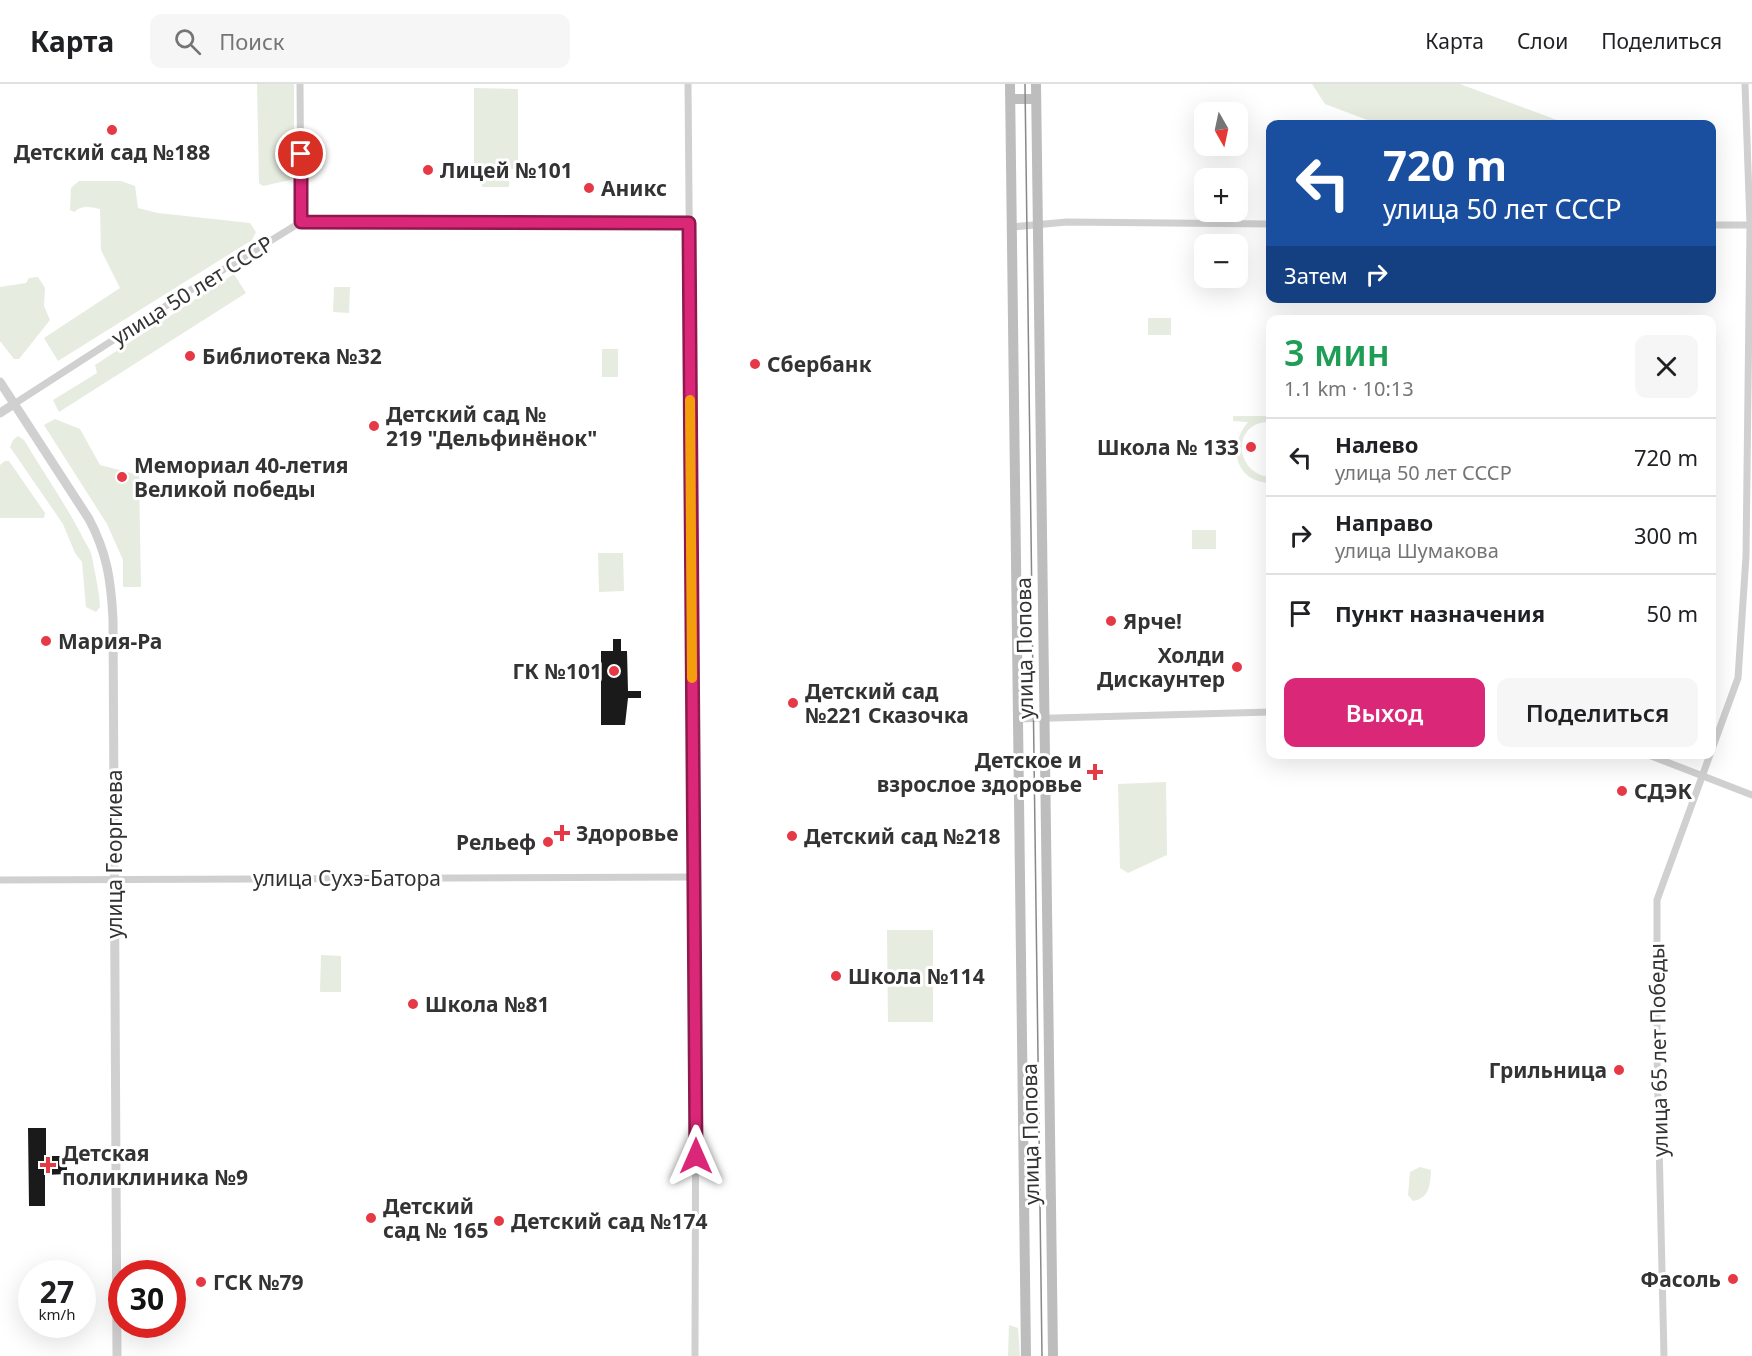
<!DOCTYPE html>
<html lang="ru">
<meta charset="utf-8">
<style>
:root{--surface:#fff;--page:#f6f6f6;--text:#202124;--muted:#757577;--line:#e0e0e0;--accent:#db2777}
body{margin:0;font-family:"Noto Sans",sans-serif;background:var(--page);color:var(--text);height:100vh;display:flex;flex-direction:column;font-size:22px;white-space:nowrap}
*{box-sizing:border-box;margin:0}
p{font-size:20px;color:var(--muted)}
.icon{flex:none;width:33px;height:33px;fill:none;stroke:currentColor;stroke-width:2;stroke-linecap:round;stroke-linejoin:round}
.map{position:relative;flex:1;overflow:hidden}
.panel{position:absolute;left:1266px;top:231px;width:450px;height:444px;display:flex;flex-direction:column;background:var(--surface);border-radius:12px;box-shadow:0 6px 24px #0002}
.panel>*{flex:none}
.banner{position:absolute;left:1266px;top:36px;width:450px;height:183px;border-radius:12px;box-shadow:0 6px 24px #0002;background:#1a4fa0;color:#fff;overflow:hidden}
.needle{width:39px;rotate:171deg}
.fabs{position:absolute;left:1194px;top:18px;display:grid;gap:12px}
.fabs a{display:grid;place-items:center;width:54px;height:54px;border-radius:12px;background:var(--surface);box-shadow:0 6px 24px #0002;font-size:30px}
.speed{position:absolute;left:18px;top:1176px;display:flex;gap:12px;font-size:30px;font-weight:700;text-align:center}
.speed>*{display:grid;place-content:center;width:78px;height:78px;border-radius:50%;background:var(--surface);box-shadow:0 6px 24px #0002;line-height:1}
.speed small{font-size:15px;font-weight:400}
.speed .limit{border:9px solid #d22;background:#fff;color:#111}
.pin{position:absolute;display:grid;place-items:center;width:51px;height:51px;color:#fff;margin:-26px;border:3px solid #fff;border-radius:50%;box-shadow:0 2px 6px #0007}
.me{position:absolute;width:66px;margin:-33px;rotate:0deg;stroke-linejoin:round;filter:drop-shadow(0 0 4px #0008)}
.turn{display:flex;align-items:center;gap:21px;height:126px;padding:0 18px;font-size:27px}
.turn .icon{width:78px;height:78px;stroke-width:2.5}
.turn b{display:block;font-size:42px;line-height:51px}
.then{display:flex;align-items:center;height:57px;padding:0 18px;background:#0003;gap:12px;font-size:22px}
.round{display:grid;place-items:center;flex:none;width:63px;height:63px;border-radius:12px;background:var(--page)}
.head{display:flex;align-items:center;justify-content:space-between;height:102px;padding:0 18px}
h1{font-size:36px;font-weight:600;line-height:45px;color:#1e9e55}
.primary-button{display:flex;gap:12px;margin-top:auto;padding:12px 18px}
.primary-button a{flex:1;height:69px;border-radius:12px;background:var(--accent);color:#fff;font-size:24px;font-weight:600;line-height:69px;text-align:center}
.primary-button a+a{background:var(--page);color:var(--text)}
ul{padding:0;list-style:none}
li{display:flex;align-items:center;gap:18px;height:78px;padding:0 18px;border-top:2px solid var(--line)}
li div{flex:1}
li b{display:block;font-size:22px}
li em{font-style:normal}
header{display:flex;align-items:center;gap:36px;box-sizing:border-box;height:84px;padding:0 30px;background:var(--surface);border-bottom:2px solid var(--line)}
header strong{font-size:28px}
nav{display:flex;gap:33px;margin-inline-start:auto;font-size:21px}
.search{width:420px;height:54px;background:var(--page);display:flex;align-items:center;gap:15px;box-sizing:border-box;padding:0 21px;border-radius:12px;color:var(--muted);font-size:22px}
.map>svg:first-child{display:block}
.green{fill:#e6ecdf}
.building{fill:#1a1a1a}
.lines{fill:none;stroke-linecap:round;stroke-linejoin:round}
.minor{stroke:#d0d0d0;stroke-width:7}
.tertiary{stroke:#d0d0d0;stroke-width:9}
.secondary{stroke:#bdbdbd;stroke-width:10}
.tram{stroke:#888;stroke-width:1.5}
.route-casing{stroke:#8e194d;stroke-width:15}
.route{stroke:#db2777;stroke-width:10}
.slow{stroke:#f59e0b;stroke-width:10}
.poi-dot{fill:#e63946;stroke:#fff;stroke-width:2}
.labels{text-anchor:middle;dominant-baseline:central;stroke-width:6;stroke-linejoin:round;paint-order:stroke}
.poi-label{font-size:21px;font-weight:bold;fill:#333;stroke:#fff;text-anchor:start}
.street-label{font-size:21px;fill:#333;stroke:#fff}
</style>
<header>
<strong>Карта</strong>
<div class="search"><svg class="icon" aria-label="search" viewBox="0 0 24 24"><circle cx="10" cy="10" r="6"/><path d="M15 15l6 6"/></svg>Поиск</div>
<nav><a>Карта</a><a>Слои</a><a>Поделиться</a></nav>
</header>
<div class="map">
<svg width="1752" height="1272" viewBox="0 0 1752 1272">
<rect width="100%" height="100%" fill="#fff"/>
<g class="green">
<path d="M257 0H294V93L290 96 263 102 259 99Z"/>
<path d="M1312 0H1460L1568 40H1378L1325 20Z"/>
<path d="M474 4 518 5V85L474 84Z"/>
<path d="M483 91H509V103H482Z"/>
<path d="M79 97H121L135 102 138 124 158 129 250 139 256 148 252 156 58 277 44 254 120 204 101 166 100 125C90 123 82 121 74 128L70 126 71 104Z"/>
<path d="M234 190 246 209 59 328 53 316 97 289 95 281Z"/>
<path d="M38 193 45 204 44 222 50 236 19 275H14L0 257V203L26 199 29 194Z"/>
<path d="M334 203H350L349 229 333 228Z"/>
<rect x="1148" y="234" width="23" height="17"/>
<rect x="602" y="265" width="16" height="28"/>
<path d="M1233 332H1270V338C1232 337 1233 389 1270 393V399C1235 398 1227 362 1248 338L1233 337Z"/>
<path d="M55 335 80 345 100 381 139 391 141 503H123V476L107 440 44 341Z"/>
<path d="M18 352 24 356C43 388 65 419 82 452 85 459 91 466 92 473 95 490 99 505 100 523L96 528 86 523 82 478 75 469 63 440 10 363 13 356Z"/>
<path d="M5 377H9L45 429 44 434H0V381Z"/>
<rect x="1192" y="446" width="24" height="19"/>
<path d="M598 469H623L624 507 599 508Z"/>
<path d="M1166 698 1167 771 1128 789 1120 784 1118 700Z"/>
<path d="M887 846H933V938H888Z"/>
<path d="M321 871 341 872V908H320Z"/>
<path d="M1420 1083 1431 1086C1430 1101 1430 1114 1413 1117L1408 1111 1410 1088Z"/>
<path d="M1009 1241 1018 1244 1020 1272H1008Z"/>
</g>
<g class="building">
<path d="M613 555H621V567H627L628 607H641V614H628L625 641H601V567H613Z"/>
<path d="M28 1044H46V1072H67V1090L45 1091V1122H29Z"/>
</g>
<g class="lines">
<g class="minor">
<path d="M300 0 301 138"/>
<path d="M688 0 696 921 695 1272"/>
<path d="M1712 141H1752"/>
<path d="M1012 143 1067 138 1270 140"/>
<path d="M14 320 203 198 301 138 689 139"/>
<path d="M1018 635 1270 628"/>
<path d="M1646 670 1752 711"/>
<path d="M0 796 695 793"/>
<path d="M1664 1272 1657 972V816L1738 594 1746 472 1750 141 1745 0"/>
</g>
<g class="tertiary">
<path d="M0 298 89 435C107 469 111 496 113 535L117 1272"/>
<path d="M0 329 14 320"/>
</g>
<g class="secondary">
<path d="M1010 0 1026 1272"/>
<path d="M1036 0 1053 1272"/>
<path d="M1011 15H1036"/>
</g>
<path class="tram" d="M1025 0 1042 1272"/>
</g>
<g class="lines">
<g class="route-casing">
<path id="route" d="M301 70V138L689 139 696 1072"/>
</g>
<use href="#route" class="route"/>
<path class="slow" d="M690 316 692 594"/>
</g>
<g class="poi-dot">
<circle cx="112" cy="46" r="6"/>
<circle cx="428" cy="86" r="6"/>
<circle cx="589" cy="104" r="6"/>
<circle cx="190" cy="272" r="6"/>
<circle cx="755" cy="280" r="6"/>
<circle cx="374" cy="342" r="6"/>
<circle cx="1251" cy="363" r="6"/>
<circle cx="122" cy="393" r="6"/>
<circle cx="1111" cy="537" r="6"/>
<circle cx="46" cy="557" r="6"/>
<circle cx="1237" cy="583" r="6"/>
<circle cx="614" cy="587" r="6"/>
<circle cx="793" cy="619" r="6"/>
<path d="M1092 679h6v6h6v6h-6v6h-6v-6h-6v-6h6z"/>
<circle cx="1622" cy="707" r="6"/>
<path d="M559 740h6v6h6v6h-6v6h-6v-6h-6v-6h6z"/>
<circle cx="792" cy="752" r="6"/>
<circle cx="548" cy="758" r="6"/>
<circle cx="836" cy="892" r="6"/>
<circle cx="413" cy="920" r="6"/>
<circle cx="1619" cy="986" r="6"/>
<path d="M45 1072h6v6h6v6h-6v6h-6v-6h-6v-6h6z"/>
<circle cx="371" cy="1134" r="6"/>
<circle cx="499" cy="1137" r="6"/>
<circle cx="1733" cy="1195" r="6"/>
<circle cx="201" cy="1198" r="6"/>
</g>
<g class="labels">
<g class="poi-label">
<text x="112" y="68" text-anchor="middle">Детский сад №188</text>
<text x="440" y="86">Лицей №101</text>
<text x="601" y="104">Аникс</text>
<text x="202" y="272">Библиотека №32</text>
<text x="767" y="280">Сбербанк</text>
<text x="386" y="330">Детский сад №<tspan x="386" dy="24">219 "Дельфинёнок"</tspan></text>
<text x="1239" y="363" text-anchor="end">Школа № 133</text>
<text x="134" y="381">Мемориал 40-летия<tspan x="134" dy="24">Великой победы</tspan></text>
<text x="1123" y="537">Ярче!</text>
<text x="58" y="557">Мария-Ра</text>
<text x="1225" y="571" text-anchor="end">Холди<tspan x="1225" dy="24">Дискаунтер</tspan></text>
<text x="602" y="587" text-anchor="end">ГК №101</text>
<text x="805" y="607">Детский сад<tspan x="805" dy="24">№221 Сказочка</tspan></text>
<text x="1082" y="676" text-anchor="end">Детское и<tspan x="1082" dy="24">взрослое здоровье</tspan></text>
<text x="1634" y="707">СДЭК</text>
<text x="576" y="749">Здоровье</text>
<text x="804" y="752">Детский сад №218</text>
<text x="536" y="758" text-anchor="end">Рельеф</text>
<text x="848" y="892">Школа №114</text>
<text x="425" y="920">Школа №81</text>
<text x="1607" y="986" text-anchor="end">Грильница</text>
<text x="62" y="1069">Детская<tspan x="62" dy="24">поликлиника №9</tspan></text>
<text x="383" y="1122">Детский<tspan x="383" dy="24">сад № 165</tspan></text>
<text x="511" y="1137">Детский сад №174</text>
<text x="1721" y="1195" text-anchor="end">Фасоль</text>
<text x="213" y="1198">ГСК №79</text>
</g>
<g class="street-label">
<text transform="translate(192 206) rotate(-32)">улица 50 лет СССР</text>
<text transform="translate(1024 564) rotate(-91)">улица Попова</text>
<text transform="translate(114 770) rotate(-90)">улица Георгиева</text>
<text x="347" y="794">улица Сухэ-Батора</text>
<text transform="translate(1658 966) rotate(-91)">улица 65 лет Победы</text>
<text transform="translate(1030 1050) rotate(-91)">улица Попова</text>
</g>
</g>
</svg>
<div class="fabs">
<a><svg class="needle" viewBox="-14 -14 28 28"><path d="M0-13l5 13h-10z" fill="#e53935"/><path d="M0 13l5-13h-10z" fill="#757577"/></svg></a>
<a>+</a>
<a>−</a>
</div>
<div class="speed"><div>27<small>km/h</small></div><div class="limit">30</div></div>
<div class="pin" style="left:301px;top:70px;background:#d93025"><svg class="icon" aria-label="arrive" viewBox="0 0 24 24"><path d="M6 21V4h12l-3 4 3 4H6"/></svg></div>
<svg class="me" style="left:696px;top:1072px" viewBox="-20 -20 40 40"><path d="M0-17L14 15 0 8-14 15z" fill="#db2777" stroke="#fff" stroke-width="4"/></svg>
<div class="banner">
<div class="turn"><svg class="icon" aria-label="left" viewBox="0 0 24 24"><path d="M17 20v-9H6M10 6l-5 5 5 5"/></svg><div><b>720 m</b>улица 50 лет СССР</div></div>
<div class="then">Затем<svg class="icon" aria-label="right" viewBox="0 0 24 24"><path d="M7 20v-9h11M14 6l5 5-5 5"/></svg></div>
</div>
<section class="panel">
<div class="head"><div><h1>3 мин</h1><p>1.1 km · 10:13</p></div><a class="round"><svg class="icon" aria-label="close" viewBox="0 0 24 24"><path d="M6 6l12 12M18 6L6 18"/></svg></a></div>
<ul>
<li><svg class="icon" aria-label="left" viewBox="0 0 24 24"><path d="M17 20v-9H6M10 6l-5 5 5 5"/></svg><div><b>Налево</b><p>улица 50 лет СССР</p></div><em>720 m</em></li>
<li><svg class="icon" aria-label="right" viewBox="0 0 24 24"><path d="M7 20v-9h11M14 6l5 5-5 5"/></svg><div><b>Направо</b><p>улица Шумакова</p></div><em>300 m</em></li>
<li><svg class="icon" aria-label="arrive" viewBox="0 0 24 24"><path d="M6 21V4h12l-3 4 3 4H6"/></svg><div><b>Пункт назначения</b></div><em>50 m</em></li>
</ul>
<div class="primary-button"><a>Выход</a><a>Поделиться</a></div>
</section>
</div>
